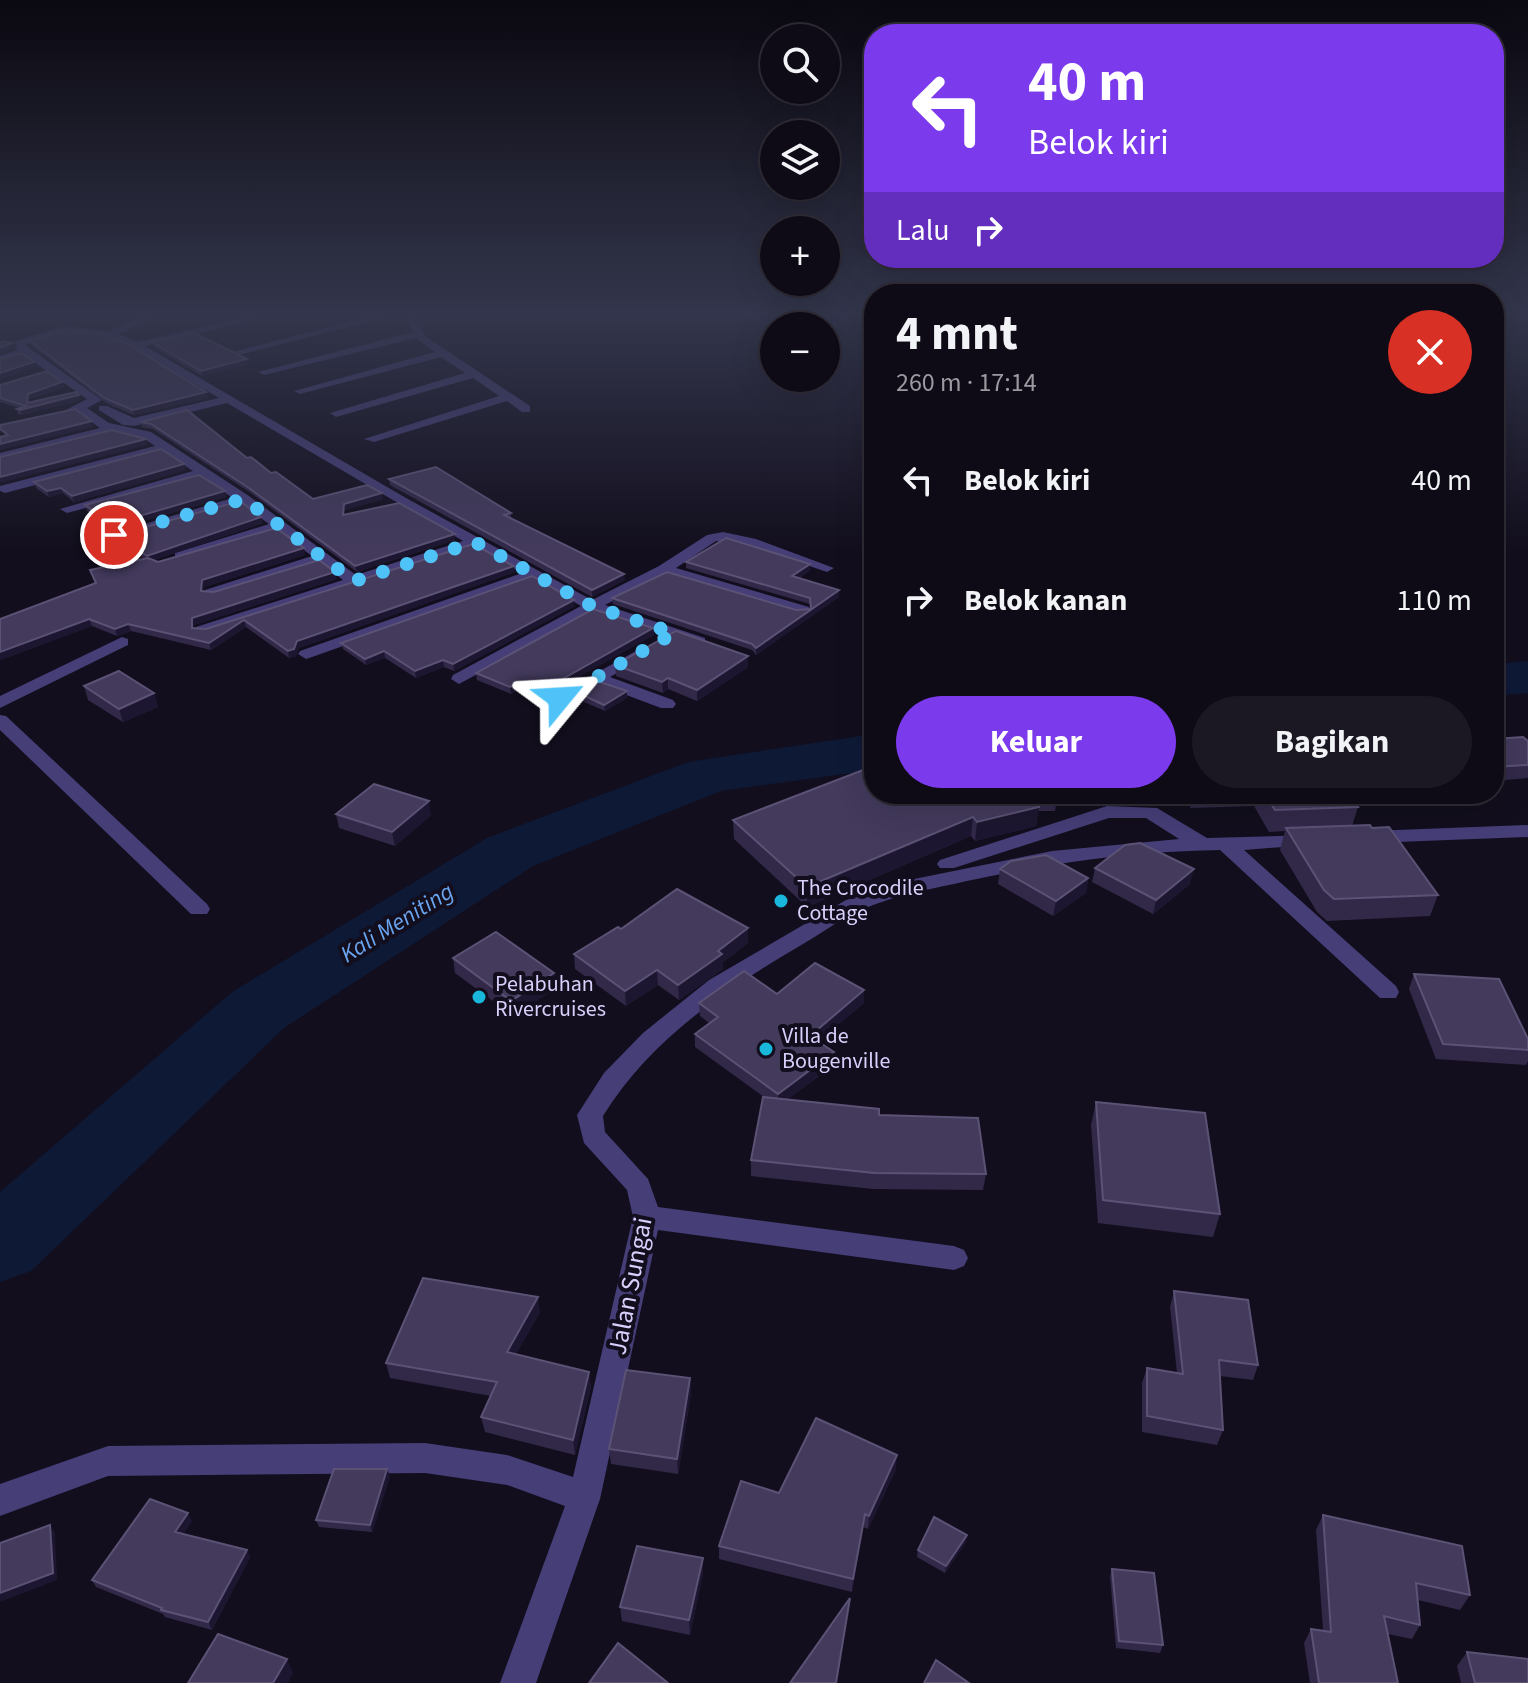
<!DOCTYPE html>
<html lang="id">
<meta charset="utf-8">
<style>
:root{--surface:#0e0a16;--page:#1c1823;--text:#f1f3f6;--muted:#9b9aa1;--line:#2e2b35;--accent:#7c3aed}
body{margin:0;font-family:"Source Sans 3",sans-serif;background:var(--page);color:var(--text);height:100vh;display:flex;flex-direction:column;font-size:30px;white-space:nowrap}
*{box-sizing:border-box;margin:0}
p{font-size:26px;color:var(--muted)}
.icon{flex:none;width:44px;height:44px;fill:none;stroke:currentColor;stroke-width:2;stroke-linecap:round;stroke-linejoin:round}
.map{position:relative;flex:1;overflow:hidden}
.panel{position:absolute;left:864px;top:284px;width:640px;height:520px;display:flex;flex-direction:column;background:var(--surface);border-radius:32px;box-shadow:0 8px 32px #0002,0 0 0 2px var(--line)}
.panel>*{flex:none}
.top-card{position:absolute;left:864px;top:24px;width:640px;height:244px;border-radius:32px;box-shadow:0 8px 32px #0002,0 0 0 2px var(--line);background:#7c3aed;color:#fff;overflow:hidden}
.tools{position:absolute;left:760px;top:24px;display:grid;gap:16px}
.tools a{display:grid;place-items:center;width:80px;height:80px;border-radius:50%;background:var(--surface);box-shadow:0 8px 32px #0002,0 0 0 2px var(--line);font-size:40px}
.pin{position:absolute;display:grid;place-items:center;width:68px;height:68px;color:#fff;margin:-34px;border:4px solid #fff;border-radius:50%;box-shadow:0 2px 8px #0007}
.me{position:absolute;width:88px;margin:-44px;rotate:63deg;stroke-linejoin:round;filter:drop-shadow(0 0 6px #0008)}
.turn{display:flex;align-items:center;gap:28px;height:168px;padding:0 32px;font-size:36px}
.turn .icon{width:104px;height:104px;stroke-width:2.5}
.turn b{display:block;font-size:56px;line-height:68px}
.then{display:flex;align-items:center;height:76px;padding:0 32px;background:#0003;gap:16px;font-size:30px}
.round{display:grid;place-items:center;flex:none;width:84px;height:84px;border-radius:42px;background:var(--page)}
.overview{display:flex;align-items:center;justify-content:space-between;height:136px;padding:0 32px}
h1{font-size:48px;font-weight:700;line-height:60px}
.cta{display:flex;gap:16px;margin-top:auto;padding:16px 32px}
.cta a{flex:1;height:92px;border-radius:48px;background:var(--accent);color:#fff;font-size:32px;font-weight:700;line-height:92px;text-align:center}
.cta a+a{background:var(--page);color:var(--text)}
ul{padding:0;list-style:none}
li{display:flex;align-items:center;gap:24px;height:120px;padding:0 32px}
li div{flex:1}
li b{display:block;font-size:30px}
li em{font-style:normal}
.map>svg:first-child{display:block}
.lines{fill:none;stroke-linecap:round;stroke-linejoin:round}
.river{fill:#0e1936;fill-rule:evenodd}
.minor{fill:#453e77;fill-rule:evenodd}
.wall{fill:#322949}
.shaded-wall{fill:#1d1630}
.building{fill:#433a5c;stroke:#5b5275;stroke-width:2}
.route{stroke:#4fc3f7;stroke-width:14;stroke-dasharray:0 25.2}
.poi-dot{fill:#19b7dc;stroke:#120e1d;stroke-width:3}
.labels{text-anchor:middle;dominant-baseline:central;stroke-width:8;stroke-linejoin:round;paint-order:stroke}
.poi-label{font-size:22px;fill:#d8cffa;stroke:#120e1d;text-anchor:start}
.water-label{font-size:24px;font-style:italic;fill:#69a4ee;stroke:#120e1d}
.near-street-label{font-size:26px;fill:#d8cffa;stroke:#120e1d}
</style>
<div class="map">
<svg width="1528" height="1683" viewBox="0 0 1528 1683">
<rect width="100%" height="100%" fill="#120e1d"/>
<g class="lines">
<g class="river">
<path d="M1528 661V693L1494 696V664Z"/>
<path d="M874 734V770L721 791 533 866 284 1028 31 1271 0 1282V1192L232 992 487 838 688 762Z"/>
</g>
<g class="minor">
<path d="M144 316H159L119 334 137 342 251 316H271L145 346 406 498 592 600 659 566 707 535 723 532 756 539 834 568 827 572 747 545 716 541 676 568 809 607V613H797L665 574 605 605 705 638V644H693L593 612 459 684 451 679 453 675 581 606 533 579 312 657 306 659 298 654 300 651 522 573 474 547 208 633H196V627L343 580 321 563 215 596H205V590L312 556 278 531 185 559H175V553L269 524 242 504 114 539 107 535 233 498 201 477 67 513 60 509 193 471 163 451 5 493 0 491V486L155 446 143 438 114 432 0 461V453L100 428 78 412 70 415 64 411 87 399 24 355 0 362V356L17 350 15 341 66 326 109 331ZM66 332 108 337 132 347 219 398 134 418 107 406H99V410L123 425 134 426 227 403 463 541 356 575 249 496 151 432 109 423 87 408 102 400 25 345Z"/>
<path d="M372 316H391L238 355 233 352Z"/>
<path d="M406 316H416L425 336 530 406V412H522L507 401 374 442 364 439 499 396 473 378 336 417 330 413 465 373 441 357 300 394 294 391 435 352 416 338 264 375 258 372 413 332Z"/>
<path d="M122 637 128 639V645L0 708V696Z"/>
<path d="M636 651 644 656 642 659 610 677 673 700 676 704 673 708H661L597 684 566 702H554L551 698Z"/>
<path d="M0 715 6 716 207 904 210 909 207 914H191L0 730Z"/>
<path d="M1107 806 1157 808 1207 838 1314 835 1317 839 1307 845 1244 850 1396 986 1399 992 1396 998H1380L1220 850C1134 851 1052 863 967 881 932 889 895 895 861 910 840 919 819 935 798 947 722 992 651 1039 603 1116L605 1132 648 1179 658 1207 954 1246 964 1250 968 1258 964 1266 954 1270 658 1230 600 1499 536 1683H500L565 1506 507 1485 425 1473 108 1476 0 1516V1484L108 1446 425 1443 507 1455 573 1477 633 1217 627 1190 584 1143 577 1115 604 1073 643 1033 709 980 846 900 914 879 1052 851 1179 839 1146 818H1109L954 868H940L937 864 940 860Z"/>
<path d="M1528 825V837L1371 843 1361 837 1371 831Z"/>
</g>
</g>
<g class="wall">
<path d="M30 341 206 392 208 398 134 415 106 403 32 346Z"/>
<path d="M152 342 247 359 248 364 202 376 153 347Z"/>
<path d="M62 382 64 387 30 399V403L81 400 22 415 18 414 17 409 19 408 0 402V385Z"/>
<path d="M187 410 247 458 313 499H383L345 510V515L455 540 357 572 251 493 153 429 142 427 141 422Z"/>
<path d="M186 470 74 502 63 493 49 497 36 488 34 482Z"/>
<path d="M389 479 511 513V518L625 580 592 597 390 485Z"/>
<path d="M226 497 113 530 87 511 85 505Z"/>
<path d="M263 523 154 560 158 562 305 555 204 587V591L214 592 337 579 194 625V628L206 629 473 544 514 566 515 572 299 648 296 656 289 658 246 627 211 650 131 631 117 636 92 626 0 660V619L95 583 90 570 144 559 121 543 119 537 124 535V533Z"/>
<path d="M686 562 810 570 799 578 839 597 756 655 752 650 613 604 612 598 796 610 810 609V604L686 568Z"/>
<path d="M575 606 454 671 444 667 416 678 385 658 366 665 343 649 341 643Z"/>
<path d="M653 628 654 635 553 691 548 698 522 687 511 694 477 680 476 673Z"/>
<path d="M615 665 748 667 697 701 668 689 663 693 616 676Z"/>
<path d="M84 686 154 693 158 707 123 722 88 700Z"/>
<path d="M627 691V698L605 711 577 699 576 692Z"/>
<path d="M1494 739 1528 741V778L1494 781Z"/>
<path d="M874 794H1058L1055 811H1038L1036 826 975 841 971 836 807 907 734 839 733 820Z"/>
<path d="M1193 794H1349L1358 807 1352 826 1438 895 1430 916 1327 921 1317 912 1280 850 1285 831 1269 832 1254 806 1190 808Z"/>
<path d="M336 814 431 815 395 846 339 828Z"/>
<path d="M1095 868 1190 884 1153 914 1092 882Z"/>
<path d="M1000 869 1088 878 1086 893 1053 916 998 884Z"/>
<path d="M748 928V943L722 963 723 969 679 1000 658 985 626 1006 575 969 574 954 621 929Z"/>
<path d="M453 958 554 973 556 988 513 1016 455 973Z"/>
<path d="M1414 974 1528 1039V1061L1526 1065 1436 1059 1409 989Z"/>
<path d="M864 990V1003L819 1041 834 1052V1065L788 1099 879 1115 986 1174 983 1190 873 1189 751 1176V1160L764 1097 695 1047V1034L709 1023 700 1016 699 1003 777 994Z"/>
<path d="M1096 1102 1220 1214 1213 1237 1098 1223 1091 1125Z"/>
<path d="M1174 1291 1258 1365 1253 1380 1220 1376 1223 1430 1217 1445 1142 1432V1383L1147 1368 1177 1373 1170 1307Z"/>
<path d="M540 1312 516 1354 589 1372 591 1387 575 1455 485 1432 481 1417 491 1396 390 1378 386 1363Z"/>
<path d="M690 1378 691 1393 678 1474 611 1464 609 1449Z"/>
<path d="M896 1469 868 1529 863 1527 852 1592 719 1559V1546Z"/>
<path d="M390 1476 372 1532 319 1527 316 1520Z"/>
<path d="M1323 1515 1470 1595 1460 1610 1418 1600 1420 1625 1412 1639 1388 1634 1398 1683H1310L1304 1643 1311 1629 1323 1630 1316 1530Z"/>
<path d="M192 1521 183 1534 250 1557 212 1630 165 1617 163 1614 96 1587 92 1580Z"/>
<path d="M966 1542 945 1573 917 1557 918 1550Z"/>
<path d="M1112 1569 1163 1645 1160 1653 1116 1648 1110 1576Z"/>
<path d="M703 1573 690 1635 622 1621 620 1607Z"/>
<path d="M1467 1652 1528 1683H1461L1457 1666Z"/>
</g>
<g class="shaded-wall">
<path d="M12 343 13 348 0 353V348Z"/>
<path d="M247 359 248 364 202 376 201 371Z"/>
<path d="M34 362 36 367 0 379V373Z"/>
<path d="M62 382 64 387 30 399 29 408 79 395 81 400 22 415 20 410 27 403 28 394Z"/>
<path d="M206 392 208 398 134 415 133 410Z"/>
<path d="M92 421 93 427 0 450V444Z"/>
<path d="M146 439 148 445 0 483V477Z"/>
<path d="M184 464 186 470 74 502 72 496Z"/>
<path d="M61 488 63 493 49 497 47 491Z"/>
<path d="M225 491 226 497 113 530 112 524Z"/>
<path d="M382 493 383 499 345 510 344 521 343 515 344 504Z"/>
<path d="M261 517 263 523 149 562 147 556Z"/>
<path d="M455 534V540L357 572 355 566Z"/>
<path d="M304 548 305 555 204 587 203 598 201 591 202 580Z"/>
<path d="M810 564V570L792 582V576Z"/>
<path d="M514 566 515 572 299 648 296 656 289 658 288 651 297 641Z"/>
<path d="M335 572 337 579 194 625V635L192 628V618Z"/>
<path d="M624 574 625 580 592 597V590Z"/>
<path d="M839 590V597L756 655V648Z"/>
<path d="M574 600 575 606 454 671 453 664Z"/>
<path d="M89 619 92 626 0 660V652Z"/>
<path d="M244 620 246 627 211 650 209 643Z"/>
<path d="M128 624 131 631 117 636 115 629Z"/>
<path d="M653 628 654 635 553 691 548 698 547 691 552 685Z"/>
<path d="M384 651 385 658 366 665 365 659Z"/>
<path d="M748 656V667L697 701V690Z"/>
<path d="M443 660 444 667 416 678 415 671Z"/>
<path d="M668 678V689L663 693 662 682Z"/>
<path d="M521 681 522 687 511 694 510 687Z"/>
<path d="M627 691V698L605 711 604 705Z"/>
<path d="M154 693 158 707 123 722 119 709Z"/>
<path d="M429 801 431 815 395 846 392 832Z"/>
<path d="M1039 807 1036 826 975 841 977 822Z"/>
<path d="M973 817 971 836 807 907V887Z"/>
<path d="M1194 869 1190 884 1153 914 1156 900Z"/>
<path d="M1088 878 1086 893 1053 916 1056 901Z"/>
<path d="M748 928V943L722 963 723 969 679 1000 678 985 718 951Z"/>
<path d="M657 970 658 985 626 1006 625 991Z"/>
<path d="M554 973 556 988 513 1016 511 1001Z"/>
<path d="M864 990V1003L810 1049V1036Z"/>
<path d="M834 1052V1065L778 1107V1094Z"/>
<path d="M538 1297 540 1312 509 1367 507 1352Z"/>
<path d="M589 1372 591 1387 575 1455 573 1440Z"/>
<path d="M690 1378 691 1393 678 1474 677 1459Z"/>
<path d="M897 1455 896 1469 868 1529 869 1516Z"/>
<path d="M387 1469 390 1476 372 1532 370 1525Z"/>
<path d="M188 1513 192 1521 179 1540 175 1532Z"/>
<path d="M865 1514 863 1527 852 1592 853 1579Z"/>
<path d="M50 1525 55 1533 57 1580 0 1602V1593Z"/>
<path d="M967 1535 966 1542 945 1573 946 1566Z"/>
<path d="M247 1550 250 1557 212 1630 208 1622Z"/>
<path d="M703 1558V1573L690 1635 689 1620Z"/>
<path d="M850 1598 837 1683H836Z"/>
<path d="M287 1659 293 1673 288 1683H273Z"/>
</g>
<g class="building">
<path d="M65 330 106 335 129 345 206 392 133 410 104 398 30 341Z"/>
<path d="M194 333 247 359 201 371 152 342Z"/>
<path d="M4 341 12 343 0 348V343Z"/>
<path d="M22 353 34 362 0 373V359Z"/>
<path d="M47 371 62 382 28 394 27 403 76 392 79 395 20 410 17 409 26 406 0 398V385Z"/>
<path d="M75 409 92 421 0 444V437L8 435 0 429V425Z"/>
<path d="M187 410 247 458 251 457 271 473 276 472 313 499 367 485 382 493 344 504 343 515 399 503 455 534 355 566 249 488 151 424 141 422Z"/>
<path d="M112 430 146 439 0 477V457Z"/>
<path d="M161 449 184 464 72 496 61 488 47 491 34 482Z"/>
<path d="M436 467 511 513 504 515 624 574 592 590 389 479Z"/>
<path d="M199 475 225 491 112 524 85 505Z"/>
<path d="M240 501 261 517 147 556 119 537 126 534 124 533Z"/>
<path d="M276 528 304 548 202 580 201 591 214 592 319 560 335 572 192 618V628L206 629 473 544 514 566 297 641 294 649 288 651 244 620 209 643 128 624 115 629 89 619 0 652V619L96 583 90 570 148 558 158 562Z"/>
<path d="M726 538 810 564 792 576 839 590 756 648 752 644 612 598 667 572 796 610 811 609 810 598 686 562Z"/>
<path d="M532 576 574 600 453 664 443 660 415 671 384 651 365 659 341 643Z"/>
<path d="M593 609 653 628 552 685 547 691 521 681 510 687 476 673Z"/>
<path d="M676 631 748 656 697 690 668 678 662 682 615 665Z"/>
<path d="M119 671 154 693 119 709 84 686Z"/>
<path d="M597 681 627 691 604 705 576 692Z"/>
<path d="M1523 737 1528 741V765L1494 767V739Z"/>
<path d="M871 767 874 770V794H1039V807L977 822 973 817 807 887 733 820Z"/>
<path d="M374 784 429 801 392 832 336 814Z"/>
<path d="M1265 794H1349L1358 807 1275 810Z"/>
<path d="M1370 825 1372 828 1389 827 1438 895 1334 899 1324 890 1286 828Z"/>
<path d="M1140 843 1194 869 1156 900 1095 868 1125 845Z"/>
<path d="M1046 855 1088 878 1056 901 1000 869 1011 861Z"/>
<path d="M677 889 748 928 718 951 722 954 678 985 657 970 625 991 574 954 618 927 621 929Z"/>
<path d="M496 932 554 973 511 1001 453 958Z"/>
<path d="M815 963 864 990 810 1036 834 1052 778 1094 695 1034 718 1017 699 1003 744 971 777 994Z"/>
<path d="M1414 974 1499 979 1528 1039V1050L1443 1044Z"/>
<path d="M763 1097 879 1109V1115L978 1118 986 1174 874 1173 751 1160Z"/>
<path d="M1096 1102 1205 1113 1220 1214 1103 1200Z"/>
<path d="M423 1278 538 1297 507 1352 589 1372 573 1440 481 1417 497 1382 386 1363Z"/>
<path d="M1174 1291 1248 1300 1258 1365 1219 1360 1223 1430 1147 1416V1368L1183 1374Z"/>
<path d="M626 1370 690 1378 677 1459 609 1449Z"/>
<path d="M816 1418 897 1455 869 1516 865 1514 853 1579 719 1546 741 1481 779 1493Z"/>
<path d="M334 1469H387L370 1525 316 1520Z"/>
<path d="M150 1499 188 1513 175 1532 247 1550 208 1622 161 1610 162 1608 92 1580Z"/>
<path d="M1323 1515 1462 1546 1470 1595 1416 1583 1420 1625 1384 1616 1398 1683H1319L1311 1629 1331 1632Z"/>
<path d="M934 1517 967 1535 946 1566 918 1550Z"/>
<path d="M50 1525 53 1573 0 1593V1543Z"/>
<path d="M637 1546 703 1558 689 1620 620 1607Z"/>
<path d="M1112 1569 1154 1573 1163 1645 1119 1641Z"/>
<path d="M850 1598 836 1683H790Z"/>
<path d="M218 1634 287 1659 273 1683H188Z"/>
<path d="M618 1643 668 1683H589Z"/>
<path d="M1467 1652 1528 1659V1683H1475Z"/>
<path d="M936 1660 969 1683H924Z"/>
</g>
<linearGradient id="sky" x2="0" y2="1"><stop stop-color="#0a0810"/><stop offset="0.57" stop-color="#33364c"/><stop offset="1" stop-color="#33364c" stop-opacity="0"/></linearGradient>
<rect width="1528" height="552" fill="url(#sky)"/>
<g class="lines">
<path class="route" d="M114 535 244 499 354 581 475 542 592 606 674 633 560 698"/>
</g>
<g class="poi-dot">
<circle cx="781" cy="901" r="8"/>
<circle cx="479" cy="997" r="8"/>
<circle cx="766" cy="1049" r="8"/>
</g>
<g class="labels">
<g class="poi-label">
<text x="797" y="888">The Crocodile<tspan x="797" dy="25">Cottage</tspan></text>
<text x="495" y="984">Pelabuhan<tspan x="495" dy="25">Rivercruises</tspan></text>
<text x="782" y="1036">Villa de<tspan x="782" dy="25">Bougenville</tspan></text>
</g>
<g class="water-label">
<text transform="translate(397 923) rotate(-32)">Kali Meniting</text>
</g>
<g class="near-street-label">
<text transform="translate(630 1286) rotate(-79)">Jalan Sungai</text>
</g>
</g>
</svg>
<div class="tools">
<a><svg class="icon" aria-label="search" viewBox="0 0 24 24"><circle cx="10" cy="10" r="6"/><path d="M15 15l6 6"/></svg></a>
<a><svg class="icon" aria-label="layers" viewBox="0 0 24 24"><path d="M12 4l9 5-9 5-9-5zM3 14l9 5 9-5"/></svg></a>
<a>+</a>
<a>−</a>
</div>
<div class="pin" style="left:114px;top:535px;background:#d93025"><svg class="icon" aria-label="arrive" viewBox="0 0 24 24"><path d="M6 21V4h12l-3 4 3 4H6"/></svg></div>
<svg class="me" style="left:560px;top:698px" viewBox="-20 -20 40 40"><path d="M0-17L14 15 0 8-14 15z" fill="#4fc3f7" stroke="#fff" stroke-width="4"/></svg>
<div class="top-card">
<div class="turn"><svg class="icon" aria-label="left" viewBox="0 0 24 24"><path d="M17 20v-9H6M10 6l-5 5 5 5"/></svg><div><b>40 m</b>Belok kiri</div></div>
<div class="then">Lalu<svg class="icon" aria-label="right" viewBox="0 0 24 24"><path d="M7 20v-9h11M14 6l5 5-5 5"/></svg></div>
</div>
<section class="panel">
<div class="overview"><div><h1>4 mnt</h1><p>260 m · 17:14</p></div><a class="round" style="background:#d93025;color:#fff"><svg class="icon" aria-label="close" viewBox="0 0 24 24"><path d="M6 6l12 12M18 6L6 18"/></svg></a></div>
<ul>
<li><svg class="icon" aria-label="left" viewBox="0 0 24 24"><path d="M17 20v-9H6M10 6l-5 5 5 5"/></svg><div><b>Belok kiri</b></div><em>40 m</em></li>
<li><svg class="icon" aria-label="right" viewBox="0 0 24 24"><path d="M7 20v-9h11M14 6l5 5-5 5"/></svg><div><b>Belok kanan</b></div><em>110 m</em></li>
</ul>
<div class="cta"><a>Keluar</a><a>Bagikan</a></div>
</section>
</div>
